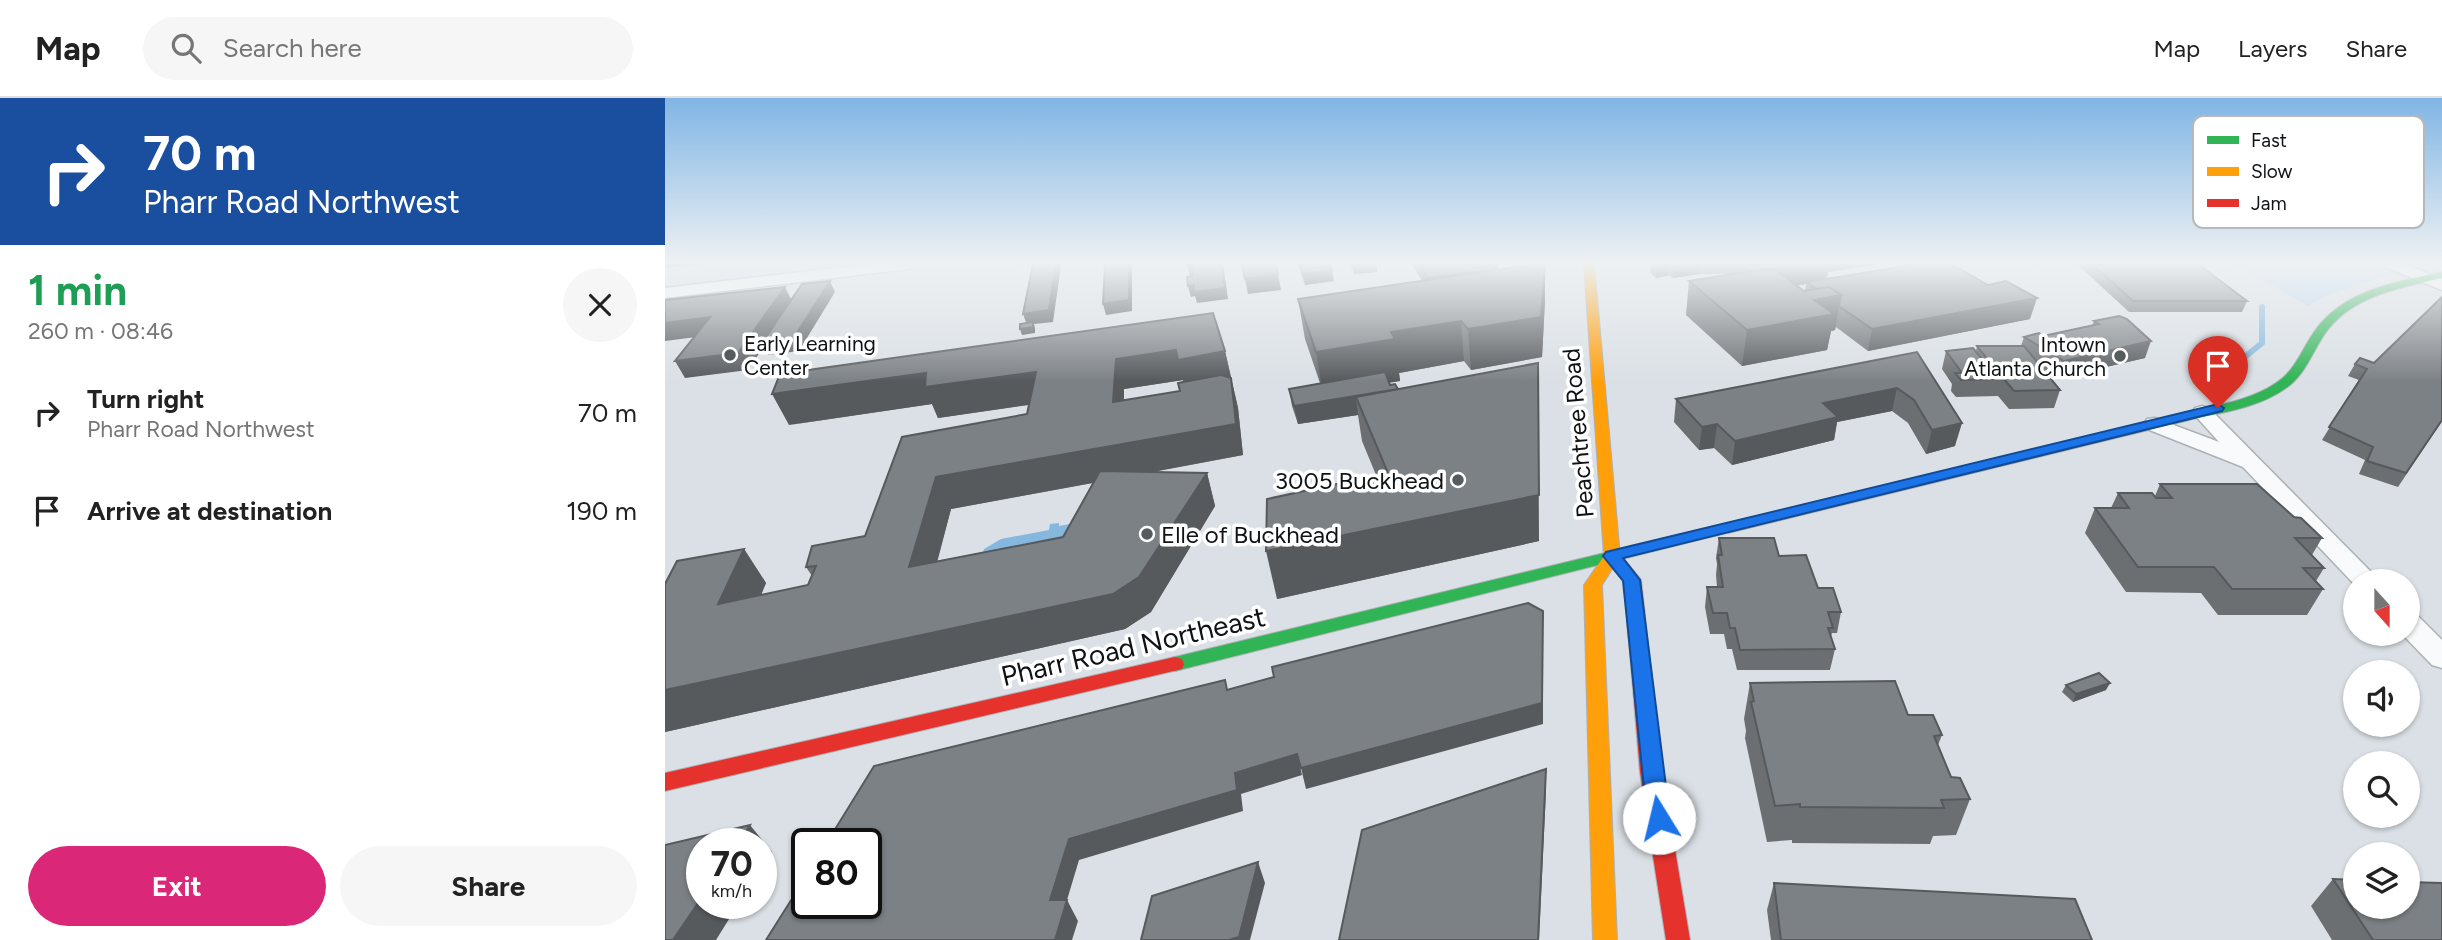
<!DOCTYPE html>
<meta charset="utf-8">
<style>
:root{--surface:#fff;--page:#f6f6f6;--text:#222;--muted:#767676;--line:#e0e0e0;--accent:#db2777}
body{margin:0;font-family:Figtree,sans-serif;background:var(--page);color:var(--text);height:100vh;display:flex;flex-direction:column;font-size:26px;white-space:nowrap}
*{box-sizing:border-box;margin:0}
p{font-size:23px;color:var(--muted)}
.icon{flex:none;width:38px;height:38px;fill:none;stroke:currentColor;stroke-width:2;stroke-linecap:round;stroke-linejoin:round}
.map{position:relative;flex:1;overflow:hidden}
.details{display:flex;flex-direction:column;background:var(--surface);width:665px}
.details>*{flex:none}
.top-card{background:#1a4fa0;color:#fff;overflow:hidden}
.needle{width:46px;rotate:159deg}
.buttons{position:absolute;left:1678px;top:471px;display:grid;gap:14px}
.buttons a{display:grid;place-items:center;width:77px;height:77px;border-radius:50%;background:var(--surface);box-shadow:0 2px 5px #0004;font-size:35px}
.speed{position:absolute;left:21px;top:730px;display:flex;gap:14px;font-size:35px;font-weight:700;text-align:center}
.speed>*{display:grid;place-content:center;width:91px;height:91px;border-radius:50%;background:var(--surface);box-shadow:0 2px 5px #0004;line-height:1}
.speed small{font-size:18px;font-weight:400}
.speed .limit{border:4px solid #111;border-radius:10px;background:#fff;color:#111}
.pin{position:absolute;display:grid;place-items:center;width:60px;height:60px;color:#fff;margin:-72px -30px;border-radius:50% 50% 50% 0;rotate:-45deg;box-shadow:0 0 7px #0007}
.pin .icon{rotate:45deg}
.me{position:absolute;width:77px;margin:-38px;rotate:351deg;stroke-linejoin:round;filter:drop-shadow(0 0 5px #0008)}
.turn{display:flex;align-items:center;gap:24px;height:147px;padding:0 28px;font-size:32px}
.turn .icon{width:91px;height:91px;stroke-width:2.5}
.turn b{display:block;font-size:49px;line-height:60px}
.round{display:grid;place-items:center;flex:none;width:74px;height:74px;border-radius:37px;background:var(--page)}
.headline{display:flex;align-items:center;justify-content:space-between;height:119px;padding:0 28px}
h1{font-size:42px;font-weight:700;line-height:52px;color:#1e9e55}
.primary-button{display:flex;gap:14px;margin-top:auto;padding:14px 28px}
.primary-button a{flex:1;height:80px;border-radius:42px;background:var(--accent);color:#fff;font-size:28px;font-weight:700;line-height:80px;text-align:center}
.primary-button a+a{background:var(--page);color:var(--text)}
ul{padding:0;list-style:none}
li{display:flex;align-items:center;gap:21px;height:98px;padding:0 28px}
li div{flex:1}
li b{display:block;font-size:26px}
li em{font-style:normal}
header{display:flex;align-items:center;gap:42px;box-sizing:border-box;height:98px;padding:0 35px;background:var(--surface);border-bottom:2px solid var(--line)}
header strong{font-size:33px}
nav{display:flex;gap:38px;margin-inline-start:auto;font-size:24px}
.search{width:490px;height:63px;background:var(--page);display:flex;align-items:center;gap:18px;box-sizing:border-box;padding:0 24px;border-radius:38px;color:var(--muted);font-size:26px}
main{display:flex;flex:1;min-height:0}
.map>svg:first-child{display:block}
.green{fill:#bdd8ef}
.water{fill:#85b7df}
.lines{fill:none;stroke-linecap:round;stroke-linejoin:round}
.stream{stroke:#85b7df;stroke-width:6}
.street-casing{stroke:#acb1b5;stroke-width:3}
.fast-casing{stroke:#acb1b5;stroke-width:2}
.slow-casing{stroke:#acb1b5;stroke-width:2}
.jam-casing{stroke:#acb1b5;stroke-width:2}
.street{fill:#f9fafb;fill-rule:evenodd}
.fast{fill:#30b455;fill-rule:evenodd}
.slow{fill:#ff9f0a;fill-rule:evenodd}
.jam{fill:#e5322d;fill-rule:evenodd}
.wall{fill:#6b6f72;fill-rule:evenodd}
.shaded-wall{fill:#575a5d}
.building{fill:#7c8185;stroke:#575a5d;stroke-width:2}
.route{fill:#1a73e8;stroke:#114b97;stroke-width:2}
.poi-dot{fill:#565b5e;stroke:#fff;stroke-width:2.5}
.labels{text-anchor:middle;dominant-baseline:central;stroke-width:7;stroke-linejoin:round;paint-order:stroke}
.far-poi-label{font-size:21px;fill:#0f1316;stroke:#fff;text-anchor:start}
.street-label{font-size:24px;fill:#0f1316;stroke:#fff}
.poi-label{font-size:24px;fill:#0f1316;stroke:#fff;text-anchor:end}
.near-street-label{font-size:28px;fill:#0f1316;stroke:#fff}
.key{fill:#fff;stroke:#b7b8b9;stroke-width:2}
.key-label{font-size:19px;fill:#0f1316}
</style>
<header>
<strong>Map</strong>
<div class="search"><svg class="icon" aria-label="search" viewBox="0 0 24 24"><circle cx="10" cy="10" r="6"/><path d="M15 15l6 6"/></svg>Search here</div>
<nav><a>Map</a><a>Layers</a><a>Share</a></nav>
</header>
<main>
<section class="details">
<div class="top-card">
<div class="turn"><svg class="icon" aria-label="right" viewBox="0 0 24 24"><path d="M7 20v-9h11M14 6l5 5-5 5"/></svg><div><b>70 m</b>Pharr Road Northwest</div></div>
</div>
<div class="headline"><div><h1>1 min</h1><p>260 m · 08:46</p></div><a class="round"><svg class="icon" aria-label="close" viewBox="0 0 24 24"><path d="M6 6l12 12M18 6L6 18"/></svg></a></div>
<ul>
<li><svg class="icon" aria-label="right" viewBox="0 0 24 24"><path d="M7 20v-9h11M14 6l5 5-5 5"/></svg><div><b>Turn right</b><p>Pharr Road Northwest</p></div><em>70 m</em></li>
<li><svg class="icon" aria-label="arrive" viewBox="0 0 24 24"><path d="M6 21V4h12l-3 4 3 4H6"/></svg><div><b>Arrive at destination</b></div><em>190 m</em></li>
</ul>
<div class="primary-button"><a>Exit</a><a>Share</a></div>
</section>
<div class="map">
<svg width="1777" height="842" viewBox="0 0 1777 842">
<rect width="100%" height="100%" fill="#dae0e5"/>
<path class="green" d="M1570 166H1707L1729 175 1658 199 1643 208Z"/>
<path class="water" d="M394 425V428L405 426 411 443 317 457 319 451 336 441 384 432 385 426Z"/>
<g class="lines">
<path class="stream" d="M1526 267 1581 258 1597 245V209"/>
<g class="street-casing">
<g id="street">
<path d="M204 166H252L244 171 0 200V190Z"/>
<path d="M1718 166H1740L1777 181V192L1720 169Z"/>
<path d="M1537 308 1544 310 1715 483H1690V487L1578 369 1482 331 1479 326 1482 321 1490 320 1554 344 1527 314 1530 310Z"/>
<path d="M1743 515 1753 518 1777 542V570L1767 567 1737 536H1743Z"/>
</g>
</g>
<g class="fast-casing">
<g id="fast">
<path d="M1777 174V180C1734 190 1685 198 1659 237 1647 255 1640 277 1621 290 1592 311 1553 315 1519 323L1512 319 1514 316C1546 308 1583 304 1611 285 1630 273 1637 251 1649 234 1678 192 1730 184 1777 174Z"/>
<path d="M1063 425 1071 430 1069 433 510 573 503 571 501 566 503 561 510 559Z"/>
</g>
</g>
<g class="slow-casing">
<g id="slow">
<path d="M919 166H929L955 458 937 487 952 842H928L919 487 939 458Z"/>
<path d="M1519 315 1524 316 1526 319 1524 322 1063 435 1055 430 1063 425Z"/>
</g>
</g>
<g class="jam-casing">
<g id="jam">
<path d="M947 453 953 454 976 482 997 674 1025 842H1001L975 674 959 483 939 458Z"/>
<path d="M510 559 517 561 519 566 517 571 0 693V675Z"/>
</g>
</g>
<use href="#street" class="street"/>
<use href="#fast" class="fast"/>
<use href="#slow" class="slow"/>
<use href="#jam" class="jam"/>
</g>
<g class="wall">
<path d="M633 166H665L669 183 640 187Z"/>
<path d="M685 166H711L712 174 689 176Z"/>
<path d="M747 166H833V172L880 202 877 259 806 272 799 263 734 275 735 283 724 284 725 287 733 291 874 443 612 501 711 377 697 343 693 317 633 326 627 308 624 291 655 285 640 241 633 201 757 183Z"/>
<path d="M986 166H1213L1163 174 1162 181 1365 221 1203 253 1171 229 1170 232 1166 233 1162 252 1077 268 1021 217 1024 183 1061 177 1059 176H1035L1008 180 1004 177 991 180 985 174ZM1141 186 1140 193H1139L1132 188Z"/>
<path d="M1412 166H1533L1582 203 1577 214H1464Z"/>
<path d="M1777 199V323L1733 389 1694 376 1700 362 1657 342 1694 282 1683 278 1690 266 1709 265Z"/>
<path d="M1429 223 1480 260 1393 280 1377 270 1395 292 1389 310 1344 311 1333 298 1291 299 1286 293 1287 286 1277 271 1281 253H1311L1312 248H1356L1359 239 1378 238 1427 228Z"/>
<path d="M560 253 573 310 578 357 488 374 542 375 550 408 486 514 460 531 0 634V486L79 451 101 485 96 497 143 487 147 478 141 469 200 438 362 316 364 307 273 320 267 306 124 327ZM518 282 515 293 459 303V291ZM428 385 398 439 272 463 286 411Z"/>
<path d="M1252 254 1290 348 1261 356 1243 325 1227 313 1172 324 1169 342 1067 367 1049 350 1034 352 1009 324 1011 301Z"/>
<path d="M1495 386 1629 419 1657 440 1647 457 1659 470 1651 483 1658 491 1642 517H1553L1536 495 1461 494 1420 435 1430 410H1446L1453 395 1490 398Z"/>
<path d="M1054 440 1114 458 1153 490 1176 514 1172 535H1167L1166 538 1170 551 1165 572H1072L1067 551H1062L1059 536H1045L1040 509 1042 489H1052L1051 477 1052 466 1051 460Z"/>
<path d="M1085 585 1277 637 1273 647 1286 679 1305 701 1291 737 1268 738 1265 746 1127 745V742L1102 744 1080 640 1081 633 1079 621Z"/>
<path d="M1401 587 1441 592 1408 604 1397 594Z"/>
<path d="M1668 781 1777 842H1667L1646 808Z"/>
<path d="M1109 785 1427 842H1106L1102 812Z"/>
</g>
<g class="shaded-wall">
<path d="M0 166H36L0 170Z"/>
<path d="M391 166H395L396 168 388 224 369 226 370 230V235L357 237 355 231 362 227 358 216Z"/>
<path d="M464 166H467V213L441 217 438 206Z"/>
<path d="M558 166 563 201 532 205 530 198 526 199 523 188Z"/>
<path d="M688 166H711L712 174 689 176Z"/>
<path d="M828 166H833V172L764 196 763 180Z"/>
<path d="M880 166V202L877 259 806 272 803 231Z"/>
<path d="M992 166H1005L1004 177 991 180Z"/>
<path d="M1009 166H1036L1035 176 1008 180Z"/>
<path d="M1148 166H1213L1163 174 1161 183 1142 184 1141 186 1085 196 1088 176Z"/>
<path d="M522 167H527L529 177 525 178Z"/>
<path d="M667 172 669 183 640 187 638 176Z"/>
<path d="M613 176 616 192 583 196 580 181Z"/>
<path d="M165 183 170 194 134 253 103 257 99 248 83 272 20 280 10 263 120 189 128 205Z"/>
<path d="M1176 197 1170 232 1166 233 1162 252 1077 268 1082 232 1149 202Z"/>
<path d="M1372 200 1365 221 1203 253 1207 231Z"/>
<path d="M45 219 54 236 0 243V225Z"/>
<path d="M796 223 799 263 734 275 735 283 658 296 651 254 726 234Z"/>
<path d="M1486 243 1480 260 1393 280 1399 263Z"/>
<path d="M511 252 514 262 560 253 573 310 578 357 286 411 262 503 244 469 271 379 571 326 567 283 521 292 518 282 459 291 458 336 448 304 451 261Z"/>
<path d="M873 265 874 443 612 501 601 453 874 397Z"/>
<path d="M371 274 382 304 273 320 267 306 124 327 107 296 261 275Z"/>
<path d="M1232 290 1227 313 1172 324 1169 342 1067 367 1070 343 1158 305Z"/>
<path d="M733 292 691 299 693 317 633 326 629 308Z"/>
<path d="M1297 325 1290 348 1261 356 1267 332Z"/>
<path d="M1052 326 1049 350 1034 352 1037 329Z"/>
<path d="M542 375 550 408 486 514 460 531 0 634V592L448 496Z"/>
<path d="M79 451 101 485 77 541 53 506Z"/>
<path d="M878 513V626L641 691 636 670Z"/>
<path d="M1445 585 1441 592 1408 604 1411 596Z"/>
<path d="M632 656 637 677 576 696 578 713 414 762 402 802 413 823 407 842H390L385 802 404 741 570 675Z"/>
<path d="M881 671V693L874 842H873Z"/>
<path d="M85 727 107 754 96 771V746H73Z"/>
<path d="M593 764 600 785 585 842H564Z"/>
<path d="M37 799V805H74L51 842H8Z"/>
</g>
<g class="building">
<path d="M368 166H391L384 212 358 216Z"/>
<path d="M440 166H464V202L438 206Z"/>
<path d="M522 166H557L560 190 529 194V187L523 188 522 179 527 178V167H522Z"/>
<path d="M577 166H610L613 176 580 181Z"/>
<path d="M635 166H665L667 172 638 176Z"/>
<path d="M755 166H828L825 172 763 180Z"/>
<path d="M872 166H880L876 219 803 231 796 223 726 234 730 241 651 254 633 201Z"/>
<path d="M1074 166H1148L1110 172 1107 170 1085 174Z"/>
<path d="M1253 166H1286L1323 187 1341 183 1372 200 1207 231 1174 208 1176 197 1164 189 1151 191 1142 184Z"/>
<path d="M1427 166H1533L1582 203H1468Z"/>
<path d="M1107 170 1139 193 1164 189 1176 197 1149 202 1169 216 1082 232 1024 183Z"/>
<path d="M165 183 128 241 97 245 137 186Z"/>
<path d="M120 189 73 255 10 263 45 219 0 225V202Z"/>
<path d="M1777 199V322L1741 375 1702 363 1708 349 1664 329 1702 271 1690 266 1695 260 1709 265Z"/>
<path d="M548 215 560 253 513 262 511 252 451 261 448 304 515 293 513 285 556 277 566 280 571 326 271 379 244 469 398 439 435 373 542 375 474 479 448 496 0 592V486L12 463 79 451 53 506 143 487 151 468 141 469 147 448 200 438 237 339 362 316 371 274 260 289 261 275 107 296 115 276Z"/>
<path d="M1454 218 1462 221 1486 243 1399 263 1359 239 1374 235 1378 238 1434 226 1429 223Z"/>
<path d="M368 224V229L355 231V226Z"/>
<path d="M1312 248H1359L1395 292 1349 293 1339 281 1296 282 1290 275H1297L1281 253 1308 250 1326 273H1332Z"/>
<path d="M1252 254 1297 325 1267 332 1249 302 1232 290 1158 305 1173 319 1070 343 1052 326 1037 329 1011 301Z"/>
<path d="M873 265 874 397 601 453 602 401 723 375 691 299Z"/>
<path d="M720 274 725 287 730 286 733 291 629 308 624 291Z"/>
<path d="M1495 386H1592L1629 419 1636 420 1657 440H1630L1659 470H1638L1658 491H1567L1549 469H1473L1430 410H1464L1453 395H1487L1491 400H1507Z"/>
<path d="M1054 440H1109L1114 458 1141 457 1153 490H1168L1176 514H1163L1168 530H1163L1170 551 1075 552 1070 530H1065L1062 515H1048L1042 489H1058L1053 457H1057Z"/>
<path d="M863 505 878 513 877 605 636 670 632 656 570 675 572 692 404 741 385 802H402L390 842H101L142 777V805H201V746H161L209 668 560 582 562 592 609 579 607 569Z"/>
<path d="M1434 575 1445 585 1411 596 1401 587Z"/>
<path d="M1230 583 1243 617H1268L1277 637 1269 638 1286 679 1295 680 1305 701 1276 702 1279 710 1135 709V706L1110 708 1086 604 1089 603 1085 585Z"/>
<path d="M881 671 873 842H674L697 732Z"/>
<path d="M85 727 73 746H37V799L8 842H0V747Z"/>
<path d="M593 764 574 839 564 842H476L487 798Z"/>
<path d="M1668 781 1690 782V808H1743V784L1777 785V842H1708Z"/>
<path d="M1109 785 1410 801 1427 842H1116Z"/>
</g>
<linearGradient id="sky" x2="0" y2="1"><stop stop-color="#80b5e4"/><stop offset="0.58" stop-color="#eef1f3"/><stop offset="1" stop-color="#eef1f3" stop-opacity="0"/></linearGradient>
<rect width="1777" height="284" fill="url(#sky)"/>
<path class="route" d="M1553 306 1559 310 1557 313 958 460 975 482 1005 720 1002 727 994 730 986 727 982 720 958 483 938 458 941 454Z"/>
<g class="poi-dot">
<circle cx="65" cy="257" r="7"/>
<circle cx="1455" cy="258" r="7"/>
<circle cx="793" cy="382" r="7"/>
<circle cx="482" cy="436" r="7"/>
</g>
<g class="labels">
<g class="far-poi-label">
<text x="79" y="245">Early Learning<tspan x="79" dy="24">Center</tspan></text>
<text x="1441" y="246" text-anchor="end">Intown<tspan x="1441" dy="24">Atlanta Church</tspan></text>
</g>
<g class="street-label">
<text transform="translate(913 335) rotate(-95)">Peachtree Road</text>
</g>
<g class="poi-label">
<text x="779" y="382">3005 Buckhead</text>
<text x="496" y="436" text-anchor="start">Elle of Buckhead</text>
</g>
<g class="near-street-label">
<text transform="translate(468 548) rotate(-13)">Pharr Road Northeast</text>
</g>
</g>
<rect x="1528" y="18" width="231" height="112" rx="10" class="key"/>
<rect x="1542" y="38" width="32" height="8" fill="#30b455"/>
<rect x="1542" y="69" width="32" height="9" fill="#ff9f0a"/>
<rect x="1542" y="101" width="32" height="8" fill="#e5322d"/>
<g class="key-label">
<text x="1586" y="49">Fast</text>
<text x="1586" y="80">Slow</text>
<text x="1586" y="112">Jam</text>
</g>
</svg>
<div class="buttons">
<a><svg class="needle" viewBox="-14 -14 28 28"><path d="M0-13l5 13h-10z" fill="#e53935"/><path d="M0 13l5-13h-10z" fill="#767676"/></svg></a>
<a><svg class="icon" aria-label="sound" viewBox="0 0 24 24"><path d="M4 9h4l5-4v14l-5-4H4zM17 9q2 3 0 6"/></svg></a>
<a><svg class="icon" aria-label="search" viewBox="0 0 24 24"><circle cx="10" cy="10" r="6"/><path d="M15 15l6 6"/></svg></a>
<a><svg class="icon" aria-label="layers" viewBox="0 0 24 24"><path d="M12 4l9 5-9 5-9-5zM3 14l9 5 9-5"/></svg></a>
</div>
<div class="speed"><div>70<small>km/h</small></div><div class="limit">80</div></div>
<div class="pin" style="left:1553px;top:310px;background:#d93025"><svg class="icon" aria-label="arrive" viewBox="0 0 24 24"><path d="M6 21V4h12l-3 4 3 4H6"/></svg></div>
<svg class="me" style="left:994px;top:720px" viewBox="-20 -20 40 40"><circle r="19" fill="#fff"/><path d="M0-13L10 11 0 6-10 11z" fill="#1a73e8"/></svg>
</div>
</main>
